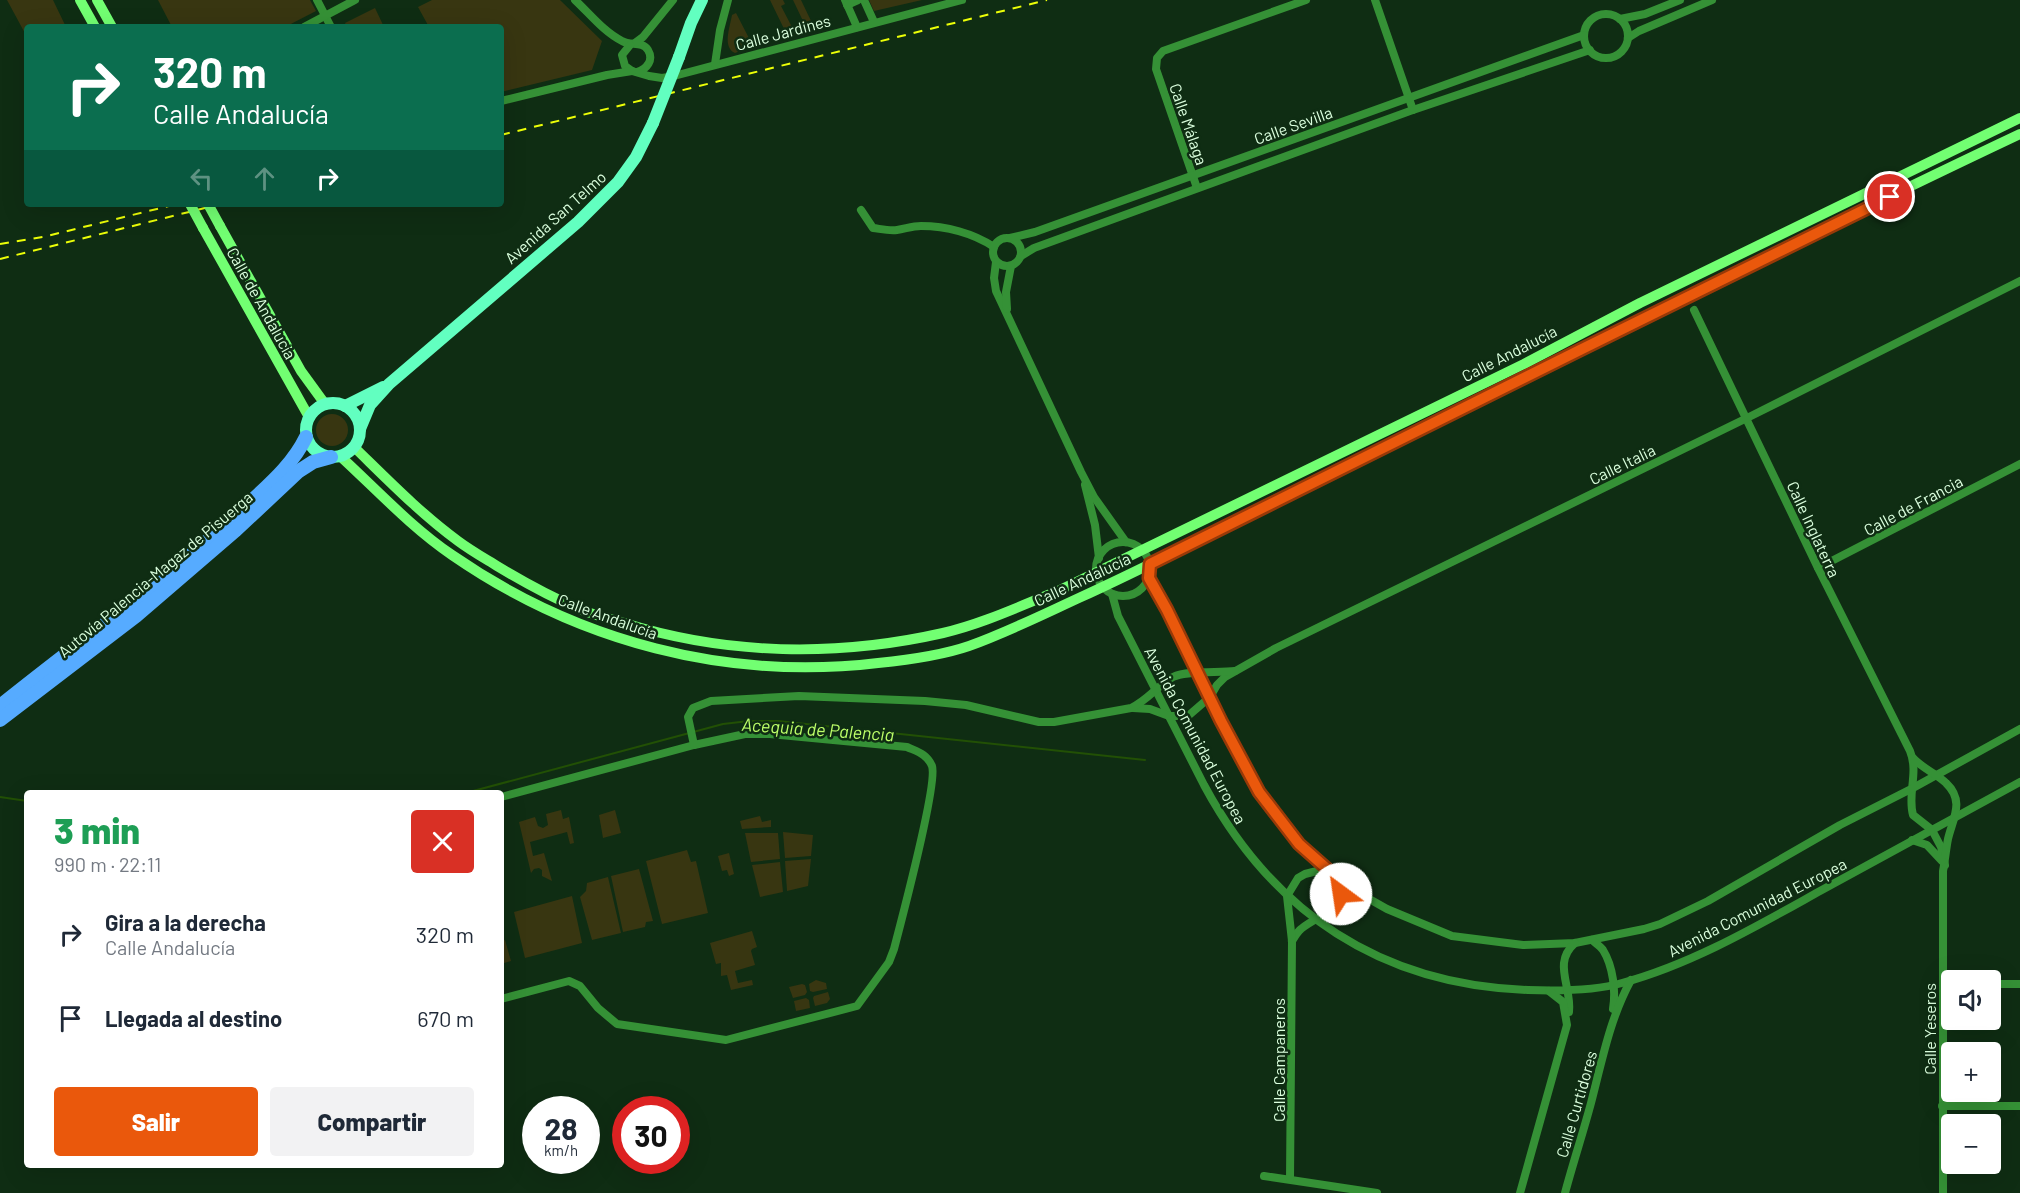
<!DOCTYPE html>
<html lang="es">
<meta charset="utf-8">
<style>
:root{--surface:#fff;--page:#f2f2f3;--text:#1f2937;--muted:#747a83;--accent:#ea580c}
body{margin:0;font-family:Barlow,sans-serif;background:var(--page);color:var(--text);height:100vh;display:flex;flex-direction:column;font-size:22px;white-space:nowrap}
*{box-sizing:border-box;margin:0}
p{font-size:20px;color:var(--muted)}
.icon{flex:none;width:33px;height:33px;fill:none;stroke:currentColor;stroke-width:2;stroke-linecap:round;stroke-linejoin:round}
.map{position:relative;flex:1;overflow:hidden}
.panel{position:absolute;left:24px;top:790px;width:480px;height:378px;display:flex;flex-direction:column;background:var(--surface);border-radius:6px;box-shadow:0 6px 24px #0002}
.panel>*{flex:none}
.top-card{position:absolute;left:24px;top:24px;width:480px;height:183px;border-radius:6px;box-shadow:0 6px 24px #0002;background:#0b6e4f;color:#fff;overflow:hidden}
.tools{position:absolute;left:1941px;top:970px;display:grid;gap:12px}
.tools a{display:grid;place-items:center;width:60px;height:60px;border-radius:6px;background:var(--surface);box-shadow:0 6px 24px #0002;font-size:30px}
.speed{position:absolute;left:522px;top:1096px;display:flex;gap:12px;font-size:30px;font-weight:700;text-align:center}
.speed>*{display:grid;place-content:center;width:78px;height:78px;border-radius:50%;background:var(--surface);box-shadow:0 6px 24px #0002;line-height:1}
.speed small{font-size:15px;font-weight:400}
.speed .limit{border:9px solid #d22;background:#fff;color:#111}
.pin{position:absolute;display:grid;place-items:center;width:51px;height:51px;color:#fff;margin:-26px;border:3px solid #fff;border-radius:50%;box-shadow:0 2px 6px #0007}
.me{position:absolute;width:66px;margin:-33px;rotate:329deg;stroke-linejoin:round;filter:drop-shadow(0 0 4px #0008)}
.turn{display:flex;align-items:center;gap:21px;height:126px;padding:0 30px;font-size:27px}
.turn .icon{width:78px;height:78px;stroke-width:2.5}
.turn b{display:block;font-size:42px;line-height:51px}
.lanes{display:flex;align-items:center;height:57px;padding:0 30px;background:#0003;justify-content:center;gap:30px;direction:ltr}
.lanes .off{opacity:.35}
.round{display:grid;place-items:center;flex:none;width:63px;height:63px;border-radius:6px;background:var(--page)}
.overview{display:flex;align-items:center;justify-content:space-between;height:102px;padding:0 30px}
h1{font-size:36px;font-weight:800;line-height:45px;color:#1e9e55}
.primary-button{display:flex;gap:12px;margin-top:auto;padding:12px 30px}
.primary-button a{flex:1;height:69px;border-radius:6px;background:var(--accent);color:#fff;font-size:24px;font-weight:800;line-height:69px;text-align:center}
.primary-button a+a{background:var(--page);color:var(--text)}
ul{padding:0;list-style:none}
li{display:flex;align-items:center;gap:18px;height:84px;padding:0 30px}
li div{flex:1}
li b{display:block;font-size:22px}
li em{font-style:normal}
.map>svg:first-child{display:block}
.green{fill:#383611}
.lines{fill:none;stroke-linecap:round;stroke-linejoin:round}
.stream{stroke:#225005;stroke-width:2}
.street{stroke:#359136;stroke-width:8}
.secondary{stroke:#72ff72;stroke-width:10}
.primary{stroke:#62ffc0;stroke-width:12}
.highway{stroke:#56abff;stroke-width:14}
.rail{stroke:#ecff07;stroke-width:2;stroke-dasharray:9 8;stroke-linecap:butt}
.secondary-bridge{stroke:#72ff72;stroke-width:10}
.primary-bridge{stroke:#62ffc0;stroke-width:12}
.route-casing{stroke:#983908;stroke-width:15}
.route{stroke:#ea580c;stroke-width:10}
.labels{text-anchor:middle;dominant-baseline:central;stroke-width:5;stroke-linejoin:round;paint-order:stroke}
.street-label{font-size:16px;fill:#dbffde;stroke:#0f2d13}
.water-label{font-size:18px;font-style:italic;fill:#bdff69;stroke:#0f2d13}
</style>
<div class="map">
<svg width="2020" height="1193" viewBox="0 0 2020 1193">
<rect width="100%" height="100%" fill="#0f2d13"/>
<g class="green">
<path d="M7 0H53L66 27H27V37Z"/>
<path d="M158 0H310L316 11 285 27H172Z"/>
<path d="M432 0H560L602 41 592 70 501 92V27H429L418 7Z"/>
<path d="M770 0H783L785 4 781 6 793 29 798 28 801 34 788 37Z"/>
<path d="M793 0H801L813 25 802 29 799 23 803 21Z"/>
<path d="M869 0H922L874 11Z"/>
<path d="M375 8 384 27H347L345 23Z"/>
<path d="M736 13 753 46 735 53C722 47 730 27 732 15Z"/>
<circle cx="332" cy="430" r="16"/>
<path d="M561 810 563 819 569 817 574 843 570 844 567 832 530 842 533 856 544 853 552 881 542 876V870L539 868 534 869 531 873 519 822 535 817 538 826 543 828 548 825 546 814Z"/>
<path d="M615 810 621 833 603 838 599 815Z"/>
<path d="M760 816 762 822 771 820V827L742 829 740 821Z"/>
<path d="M783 832 813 835 811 856 785 858Z"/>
<path d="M745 833H778L780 859 751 862Z"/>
<path d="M687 850 691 862 696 861 708 913 662 924 646 861Z"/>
<path d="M729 853 734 874 729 876 727 870 722 871 718 856Z"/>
<path d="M811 859 808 886 787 891 785 861Z"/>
<path d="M780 862 783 892 760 897 752 865Z"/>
<path d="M639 869 653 921 646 922 645 927 623 932 611 876Z"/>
<path d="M608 877 621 933 592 940 580 897 586 891 587 883Z"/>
<path d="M572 896 582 943 525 958 514 912Z"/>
<path d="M752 931 757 947 752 949 751 951 755 965 735 971 738 983 752 980 753 985 731 990 727 975 721 976V963L716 964 710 943Z"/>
<path d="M505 940 511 961 501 964V941Z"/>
<path d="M816 980 826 983 827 989 813 992 810 991 809 984Z"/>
<path d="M802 984 805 985 807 992 805 995 793 998 789 987Z"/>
<path d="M828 992 830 999 827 1003 815 1006 813 998 814 996Z"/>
<path d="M806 998 809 1000 810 1008 796 1011 794 1001Z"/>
</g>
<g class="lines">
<g class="stream">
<path d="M462 794 723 724 749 721H778L1145 760"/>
<path d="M0 797 27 801"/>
</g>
<g class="street">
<path d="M317 0 331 27"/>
<path d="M575 0C590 14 604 32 622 41 631 46 642 41 648 50 654 60 647 69 637 72"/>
<path d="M845 0 857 27"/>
<path d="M864 0 874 22"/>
<path d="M1375 0 1413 110"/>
<path d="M847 5 858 0"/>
<circle cx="1606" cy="36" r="22"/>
<path d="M1620 19 1645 14 1680 0"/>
<path d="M304 27 355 0"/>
<path d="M1628 38 1639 31 1712 0"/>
<path d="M635 43 643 37 673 0"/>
<path d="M630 45 622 55 625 66 632 71 649 76 662 78 674 76 962 0"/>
<path d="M715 64 720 30 728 0"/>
<path d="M501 101 607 75 632 71"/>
<path d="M1197 188 1156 69 1157 58 1163 51 1306 0"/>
<path d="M861 210 873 228C881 229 889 231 897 230 905 229 912 226 921 226 946 226 973 233 994 247"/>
<circle cx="1007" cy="252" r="14"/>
<path d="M1010 238 1035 232 1584 35"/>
<path d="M1021 256 1034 248 1410 111 1590 50"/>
<path d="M996 262 994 278 996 291 1081 472 1094 497 1126 542"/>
<path d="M1007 309 1006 292 1011 266"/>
<path d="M1694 310 1818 568 1910 751C1919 773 1907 794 1913 815L1932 830 1941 847 1945 865"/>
<path d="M1085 485 1095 525 1099 558"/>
<circle cx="1123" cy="569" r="27"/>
<path d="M1818 568 2020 464"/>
<path d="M1149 578 1167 610 1221 721 1259 792 1299 844 1334 877 1364 896 1387 909 1452 936 1523 945 1575 943 1644 929 1660 924 1708 901 1840 825 1913 788 2020 729"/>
<path d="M1112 594 1118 616 1204 785C1273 913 1381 985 1528 990 1557 991 1594 991 1622 983 1692 964 1757 926 1820 891 1886 855 1953 819 2020 782"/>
<path d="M1133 708 1150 709 1169 716H1188L1210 697 1217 685 1225 677 1276 648 1747 418 2020 281"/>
<path d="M1913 758C1923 769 1936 773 1946 783 1965 801 1953 818 1948 839 1946 849 1945 861 1943 871V1193"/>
<path d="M501 797 694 745"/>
<path d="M1912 840 1927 845 1942 861"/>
<path d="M1592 940C1595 943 1600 946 1603 950 1613 966 1616 991 1613 1009"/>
<path d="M1292 941C1295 937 1297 932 1301 929 1322 912 1341 915 1342 882"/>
<path d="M1990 984H2020"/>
<path d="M501 999 569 981 580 986 598 1008 617 1024 726 1040 857 1006 889 962 894 949C901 922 938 783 932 766 927 754 918 752 907 747L770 734H745L694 745 688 717 693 708 711 701 799 696 925 701 966 705 1039 722H1054L1131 708C1148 700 1158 685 1173 677 1187 670 1218 673 1235 671"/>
<path d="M1569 1012C1572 986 1552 963 1575 943"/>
<path d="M1942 1106H2020"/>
<path d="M1264 1176 1377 1193"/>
<path d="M1290 1179 1292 941 1287 896 1298 878 1305 874 1325 869"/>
<path d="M1520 1193 1567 1025 1563 1002 1549 991"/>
<path d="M1565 1193C1573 1163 1583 1133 1591 1103 1602 1061 1610 1018 1631 980"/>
</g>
<g class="secondary">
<path d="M80 0 95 27"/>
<path d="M97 0 112 27"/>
<path d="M220 226 301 371 325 404"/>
<path d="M203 228 309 417"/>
<path d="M354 447C388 480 420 513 458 541 470 550 484 558 497 566 522 581 549 596 577 608 592 615 609 618 624 623 728 655 837 657 943 633 982 624 1020 606 1058 591L1524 364 1640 303 2020 118"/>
<path d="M340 456C377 490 411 527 452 555 578 642 727 681 878 663 908 660 940 656 969 646 1008 632 1044 614 1081 597 1177 553 1271 503 1366 456 1583 348 1800 238 2020 134"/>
</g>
<g class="primary">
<path d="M679 57 691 23 702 0"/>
<circle cx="333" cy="430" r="27"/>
<path d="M345 406 383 387"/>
<path d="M360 429 370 405 389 384 578 222 618 182 636 157 653 123"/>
</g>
<g class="highway">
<path d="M0 706C82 640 167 580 244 508 267 486 292 466 306 437"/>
<path d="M0 720 136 616 236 530 299 471 313 462 331 457"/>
</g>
<g class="rail">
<path d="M501 135 1047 0"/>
<path d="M0 244 43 237 177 204"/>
<path d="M0 259 221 204"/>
</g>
<g class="secondary-bridge">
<path d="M190 204 203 228"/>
<path d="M208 204 220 226"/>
</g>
<path class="primary-bridge" d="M653 123 679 57"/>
</g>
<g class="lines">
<g class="route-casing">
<path id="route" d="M1341 894 1342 882 1299 844 1259 792 1221 721 1167 610 1149 578 1150 564 1580 350 1890 197"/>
</g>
<use href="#route" class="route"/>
</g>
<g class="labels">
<g class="street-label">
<text transform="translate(783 32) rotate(-15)">Calle Jardines</text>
<text transform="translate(1189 124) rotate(71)">Calle Málaga</text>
<text transform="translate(1293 125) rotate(-20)">Calle Sevilla</text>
<text transform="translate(555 217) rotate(-42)">Avenida San Telmo</text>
<text transform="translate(262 303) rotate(61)">Calle de Andalucía</text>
<text transform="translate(1509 353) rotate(-27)">Calle Andalucía</text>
<text transform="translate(1622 464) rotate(-26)">Calle Italia</text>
<text transform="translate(1913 505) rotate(-28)">Calle de Francia</text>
<text transform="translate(1814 529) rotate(65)">Calle Inglaterra</text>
<text transform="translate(155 574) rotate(-40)">Autovía Palencia-Magaz de Pisuerga</text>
<text transform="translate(1082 579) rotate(-25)">Calle Andalucía</text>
<text transform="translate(608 616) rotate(20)">Calle Andalucía</text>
<text transform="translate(1196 735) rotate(62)">Avenida Comunidad Europea</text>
<text transform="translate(1757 907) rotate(-27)">Avenida Comunidad Europea</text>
<text transform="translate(1929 1029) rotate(-90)">Calle Yeseros</text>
<text transform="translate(1278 1060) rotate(-90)">Calle Campaneros</text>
<text transform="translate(1576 1104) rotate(-74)">Calle Curtidores</text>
</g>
<g class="water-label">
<text transform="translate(818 729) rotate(4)">Acequia de Palencia</text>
</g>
</g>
</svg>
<div class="tools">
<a><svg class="icon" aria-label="sound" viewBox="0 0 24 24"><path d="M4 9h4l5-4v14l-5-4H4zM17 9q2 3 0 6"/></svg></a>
<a>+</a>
<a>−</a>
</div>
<div class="speed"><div>28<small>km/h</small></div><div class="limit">30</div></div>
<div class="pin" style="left:1890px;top:197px;background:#d93025"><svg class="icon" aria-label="arrive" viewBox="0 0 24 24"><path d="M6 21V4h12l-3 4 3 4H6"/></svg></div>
<svg class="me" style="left:1341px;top:894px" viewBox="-20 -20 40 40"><circle r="19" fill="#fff"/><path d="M0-13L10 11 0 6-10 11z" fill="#ea580c"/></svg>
<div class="top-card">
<div class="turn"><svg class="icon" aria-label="right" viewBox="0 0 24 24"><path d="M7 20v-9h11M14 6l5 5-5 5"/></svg><div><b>320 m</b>Calle Andalucía</div></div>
<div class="lanes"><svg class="icon off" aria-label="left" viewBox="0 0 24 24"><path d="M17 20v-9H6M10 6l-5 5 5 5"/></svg><svg class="icon off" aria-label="ahead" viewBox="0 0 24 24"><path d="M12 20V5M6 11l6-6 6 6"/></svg><svg class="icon" aria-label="right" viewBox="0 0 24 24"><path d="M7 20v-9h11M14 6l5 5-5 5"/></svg></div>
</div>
<section class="panel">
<div class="overview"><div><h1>3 min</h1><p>990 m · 22:11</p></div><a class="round" style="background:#d93025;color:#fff"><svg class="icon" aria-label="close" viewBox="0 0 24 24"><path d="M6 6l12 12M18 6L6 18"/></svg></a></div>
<ul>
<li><svg class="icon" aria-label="right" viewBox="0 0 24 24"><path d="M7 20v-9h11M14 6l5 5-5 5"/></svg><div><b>Gira a la derecha</b><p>Calle Andalucía</p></div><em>320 m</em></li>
<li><svg class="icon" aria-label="arrive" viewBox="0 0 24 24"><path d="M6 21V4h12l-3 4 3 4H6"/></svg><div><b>Llegada al destino</b></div><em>670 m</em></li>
</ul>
<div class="primary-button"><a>Salir</a><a>Compartir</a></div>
</section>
</div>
